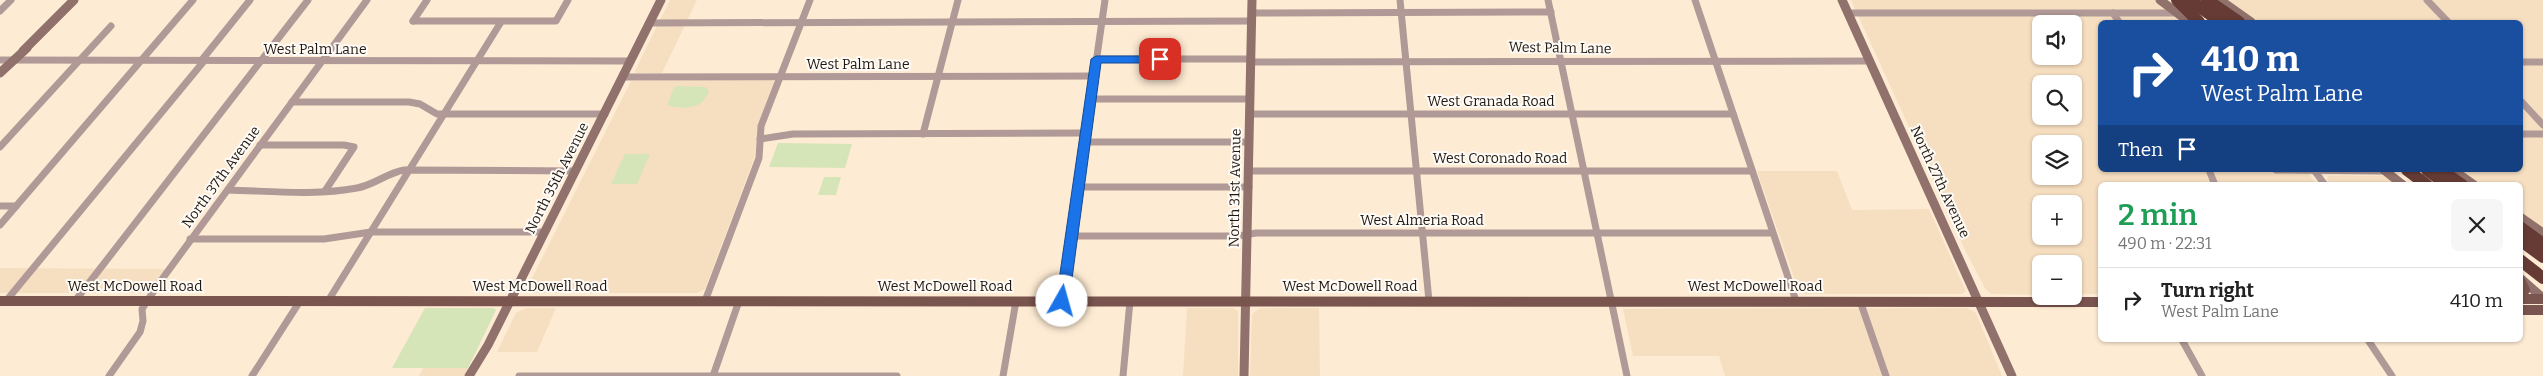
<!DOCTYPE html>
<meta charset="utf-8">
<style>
:root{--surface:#fff;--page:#f6f6f6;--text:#222;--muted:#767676;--line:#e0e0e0}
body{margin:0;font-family:Bitter,serif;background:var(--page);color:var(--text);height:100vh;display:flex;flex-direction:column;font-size:19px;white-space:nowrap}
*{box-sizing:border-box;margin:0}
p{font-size:16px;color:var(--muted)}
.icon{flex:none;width:28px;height:28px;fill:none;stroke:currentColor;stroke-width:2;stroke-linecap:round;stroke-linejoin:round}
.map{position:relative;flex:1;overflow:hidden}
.details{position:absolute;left:2098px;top:182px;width:425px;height:160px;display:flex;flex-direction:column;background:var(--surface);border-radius:8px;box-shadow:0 1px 4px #0004}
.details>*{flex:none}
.banner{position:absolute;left:2098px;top:20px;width:425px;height:152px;border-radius:8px;box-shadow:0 1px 4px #0004;background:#1a4fa0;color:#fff;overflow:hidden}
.buttons{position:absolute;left:2032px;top:15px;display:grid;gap:10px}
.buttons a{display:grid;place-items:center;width:50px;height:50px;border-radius:8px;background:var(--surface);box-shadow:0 1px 4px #0004;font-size:25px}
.pin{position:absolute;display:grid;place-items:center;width:42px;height:42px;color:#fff;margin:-21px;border-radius:10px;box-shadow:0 2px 8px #0006}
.me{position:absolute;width:55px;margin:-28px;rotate:7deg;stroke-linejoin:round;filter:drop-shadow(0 0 4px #0008)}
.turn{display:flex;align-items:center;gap:18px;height:105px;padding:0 20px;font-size:22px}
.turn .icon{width:65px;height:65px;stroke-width:2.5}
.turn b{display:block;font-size:35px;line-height:42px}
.then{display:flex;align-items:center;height:48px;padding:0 20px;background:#0003;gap:10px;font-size:19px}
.round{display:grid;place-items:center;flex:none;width:52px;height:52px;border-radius:8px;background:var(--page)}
.overview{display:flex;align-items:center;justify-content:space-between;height:85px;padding:0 20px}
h1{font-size:30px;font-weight:600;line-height:38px;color:#1e9e55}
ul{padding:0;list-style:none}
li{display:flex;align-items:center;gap:15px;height:65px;padding:0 20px;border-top:1px solid var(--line)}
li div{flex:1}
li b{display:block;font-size:19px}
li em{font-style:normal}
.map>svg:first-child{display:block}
.built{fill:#f6dec0;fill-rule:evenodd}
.green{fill:#d5e5b8}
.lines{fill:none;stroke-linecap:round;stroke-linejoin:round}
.street{stroke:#b09996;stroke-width:7}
.secondary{stroke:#91716b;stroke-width:9}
.primary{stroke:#7a544e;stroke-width:10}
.highway{stroke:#663b35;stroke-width:12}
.route{fill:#1a73e8;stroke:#114b97}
.labels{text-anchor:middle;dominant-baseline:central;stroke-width:4;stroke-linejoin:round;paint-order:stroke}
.street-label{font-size:14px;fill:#1f1810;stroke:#fffbf6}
</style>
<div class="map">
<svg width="2543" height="376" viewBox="0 0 2543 376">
<rect width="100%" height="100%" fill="#feebd3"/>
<g class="built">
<path d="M670 0H697L662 73H636L635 71Z"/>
<path d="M1851 0H2157L2186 22H2100V170H2306L2317 185H2100V294H2074V264H2041V295L1991 294 1985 288 1966 252ZM2041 24H2074V56H2041ZM2041 84H2074V116H2041ZM2041 144H2074V176H2041ZM2041 204H2074V236H2041Z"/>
<path d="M2223 0H2543V230L2520 215V185H2479L2458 170H2520V22H2254Z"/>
<path d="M770 79 774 82 757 127 755 156 705 289 697 293H527V288L631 81Z"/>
<path d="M1757 171H1837L1852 210 1929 209 1966 291 1961 294H1805L1799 292Z"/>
<path d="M2328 176H2386L2399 185H2331L2327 179Z"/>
<path d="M0 268 165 269 149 290 143 293H0Z"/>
<path d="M526 308H556L537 352H497L516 313Z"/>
<path d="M1187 308H1232L1238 311V376H1183Z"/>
<path d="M1260 308H1319L1320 376H1250L1252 314Z"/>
<path d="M1967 308 1976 313 2002 376H1725L1719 356H1633L1623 309Z"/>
<path d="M423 368H468L464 376H419Z"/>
</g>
<g class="green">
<path d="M677 86 705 87 709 90C704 110 684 110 667 105L674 88Z"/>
<path d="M778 143 852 144 845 168 769 167Z"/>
<path d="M625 154H650L637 184H611Z"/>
<path d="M824 177H841L836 195H818Z"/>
<path d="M425 308H493L496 310 468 368H392Z"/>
</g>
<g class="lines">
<g class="street">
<path d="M1400 0 1429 301"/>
<path d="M1548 0 1627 376"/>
<path d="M1695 0 1796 301"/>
<path d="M2427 0 2448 22"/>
<path d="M0 11 11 0"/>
<path d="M1252 13 1551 12"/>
<path d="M1848 13H2176"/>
<path d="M2113 13 2119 22"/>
<path d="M413 21H556L568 0"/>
<path d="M413 21 427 0"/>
<path d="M650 23 1252 21"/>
<path d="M1096 59H1251"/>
<path d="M0 60 631 61"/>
<path d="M201 61 250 0"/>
<path d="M1251 62 1870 61"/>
<path d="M2520 62H2543"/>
<path d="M623 77 1094 76"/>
<path d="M1090 99H1250"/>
<path d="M2520 100 2543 125"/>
<path d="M292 102H409L420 104 437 114H605"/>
<path d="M1250 114H1733"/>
<path d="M923 134 958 0"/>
<path d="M2520 134H2543"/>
<path d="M760 139 793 134 1086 133"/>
<path d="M1085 142H1249"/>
<path d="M260 145H344L354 147 325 191"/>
<path d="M0 147 111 26"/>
<path d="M2209 170 2215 185"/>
<path d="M2276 170 2385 171"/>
<path d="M2314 170 2325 185"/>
<path d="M1249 171H1752"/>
<path d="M1078 187H1249"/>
<path d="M228 190C270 191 315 196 357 188 374 185 387 173 404 170L576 171"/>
<path d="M0 206H16"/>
<path d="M0 225 193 0"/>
<path d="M1071 236H1238L1256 233H1772"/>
<path d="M190 239H324L371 232H545"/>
<path d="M6 301 204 61"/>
<path d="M75 301 308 0"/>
<path d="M328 301 501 22"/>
<path d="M705 301 759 158 761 126 810 0"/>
<path d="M1062 301 1105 0"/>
<path d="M1860 301 1886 376"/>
<path d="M2182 340 2202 376"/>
<path d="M2368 340 2392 376"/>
<path d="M109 376 140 332 143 321 142 309 157 286 367 0"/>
<path d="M252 376 300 301"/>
<path d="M519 376H897"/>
<path d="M713 376 739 301"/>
<path d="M1003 376 1016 301"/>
<path d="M1123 376 1130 301"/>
</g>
<g class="secondary">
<path d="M1842 0 2012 376"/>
<path d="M2160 0 2189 22"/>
<path d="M2220 0 2251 22"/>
<path d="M23 51 74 0"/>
<path d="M0 73 27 48"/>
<path d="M2384 170 2403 185"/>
<path d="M2453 170 2474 185"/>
<path d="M2520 217 2543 233"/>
<path d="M2520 278 2543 298"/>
<path d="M469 376 488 345 661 0"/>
<path d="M1244 376 1252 0"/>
</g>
<g class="primary">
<path d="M2520 280 2525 290 2520 296"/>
<path d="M2520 299H2543"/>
<path d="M0 301 2100 302"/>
<path d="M2520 310H2543"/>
</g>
<g class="highway">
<path d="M2177 0 2199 22"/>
<path d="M2190 0 2221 22"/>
<path d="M2207 0 2239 22"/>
<path d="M2407 170 2427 185"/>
<path d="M2427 170 2448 185"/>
<path d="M2441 170 2462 185"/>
<path d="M2520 227 2543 244"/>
<path d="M2520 240 2543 257"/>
<path d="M2520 260 2543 278"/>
</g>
</g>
<path class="route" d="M1096 56H1160L1165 59 1160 63H1101L1069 301 1062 306 1056 301 1091 59Z"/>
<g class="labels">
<g class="street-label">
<text transform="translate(1560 48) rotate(1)">West Palm Lane</text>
<text x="315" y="49">West Palm Lane</text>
<text x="858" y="64">West Palm Lane</text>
<text x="1491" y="101">West Granada Road</text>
<text x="1500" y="158">West Coronado Road</text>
<text transform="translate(221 177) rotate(-54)">North 37th Avenue</text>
<text transform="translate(557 178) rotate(-63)">North 35th Avenue</text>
<text transform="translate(1940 182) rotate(65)">North 27th Avenue</text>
<text transform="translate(1235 188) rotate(-89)">North 31st Avenue</text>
<text x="1422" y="220">West Almeria Road</text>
<text x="135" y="286">West McDowell Road</text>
<text x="540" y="286">West McDowell Road</text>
<text x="945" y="286">West McDowell Road</text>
<text x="1350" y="286">West McDowell Road</text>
<text x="1755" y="286">West McDowell Road</text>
</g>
</g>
</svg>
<div class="buttons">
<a><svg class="icon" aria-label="sound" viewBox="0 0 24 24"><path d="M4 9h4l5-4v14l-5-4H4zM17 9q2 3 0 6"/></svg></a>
<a><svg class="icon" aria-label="search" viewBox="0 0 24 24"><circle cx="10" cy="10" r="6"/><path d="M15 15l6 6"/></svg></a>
<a><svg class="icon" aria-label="layers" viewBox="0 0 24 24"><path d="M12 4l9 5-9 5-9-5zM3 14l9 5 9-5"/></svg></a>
<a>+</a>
<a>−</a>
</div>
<div class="pin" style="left:1160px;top:59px;background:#d93025"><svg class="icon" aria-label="arrive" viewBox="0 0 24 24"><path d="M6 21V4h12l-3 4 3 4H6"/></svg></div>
<svg class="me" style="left:1062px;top:301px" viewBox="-20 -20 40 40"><circle r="19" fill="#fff"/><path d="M0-13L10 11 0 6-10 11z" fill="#1a73e8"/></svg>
<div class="banner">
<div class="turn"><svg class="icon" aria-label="right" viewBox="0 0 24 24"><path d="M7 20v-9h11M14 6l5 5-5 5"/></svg><div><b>410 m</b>West Palm Lane</div></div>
<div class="then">Then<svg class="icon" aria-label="arrive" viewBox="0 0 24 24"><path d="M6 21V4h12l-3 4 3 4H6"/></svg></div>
</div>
<section class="details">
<div class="overview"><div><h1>2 min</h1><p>490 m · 22:31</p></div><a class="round"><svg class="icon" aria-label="close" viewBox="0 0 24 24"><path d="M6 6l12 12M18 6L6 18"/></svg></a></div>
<ul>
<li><svg class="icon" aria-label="right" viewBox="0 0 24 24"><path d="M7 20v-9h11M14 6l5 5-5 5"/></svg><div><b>Turn right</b><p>West Palm Lane</p></div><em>410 m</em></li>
</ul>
</section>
</div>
